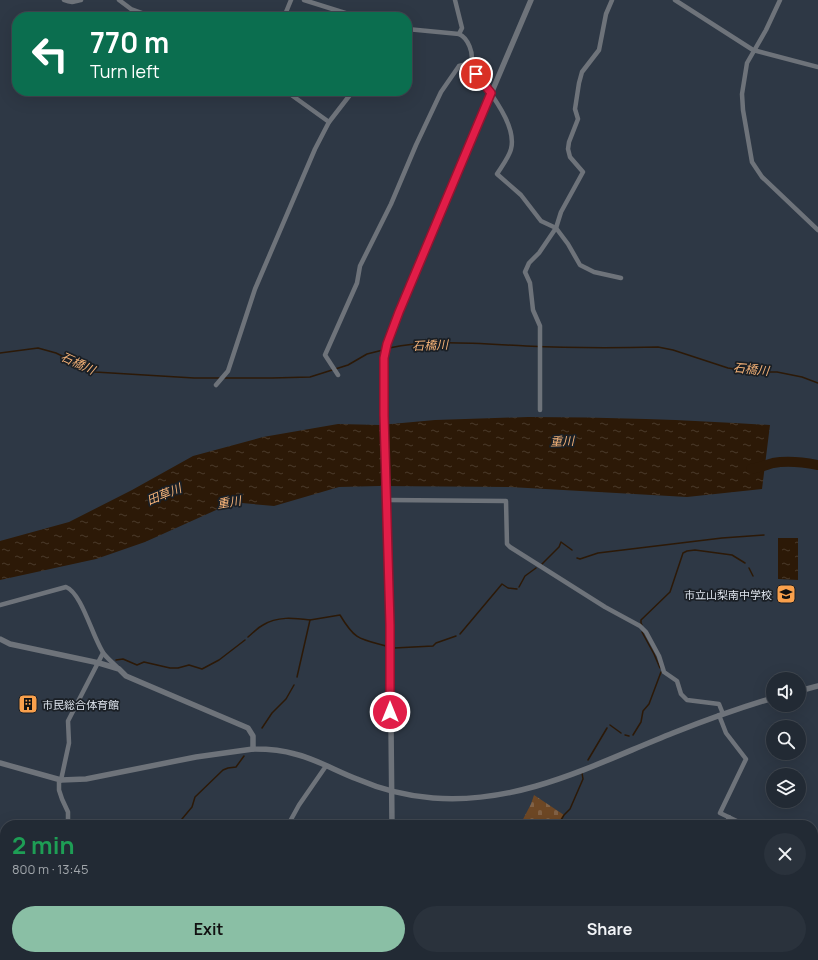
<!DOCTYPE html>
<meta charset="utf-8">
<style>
:root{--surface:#222a34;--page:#2a323c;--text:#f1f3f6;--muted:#a2a7ac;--line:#3f464f;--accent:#8abfa5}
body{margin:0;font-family:Manrope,"Noto Sans JP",sans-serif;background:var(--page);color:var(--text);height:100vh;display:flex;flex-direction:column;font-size:15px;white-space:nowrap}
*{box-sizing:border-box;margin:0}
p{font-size:13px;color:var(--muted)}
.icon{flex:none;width:22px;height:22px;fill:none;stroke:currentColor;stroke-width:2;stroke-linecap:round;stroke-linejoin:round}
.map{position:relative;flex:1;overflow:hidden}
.panel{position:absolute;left:0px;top:820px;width:818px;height:140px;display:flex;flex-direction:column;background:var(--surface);border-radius:16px 16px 0 0;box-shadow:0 4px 16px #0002,0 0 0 1px var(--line)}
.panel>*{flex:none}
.hud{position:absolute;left:12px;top:12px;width:400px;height:84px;border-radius:16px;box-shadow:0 4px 16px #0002,0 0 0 1px var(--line);background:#0b6e4f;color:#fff;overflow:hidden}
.fabs{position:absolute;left:766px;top:672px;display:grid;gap:8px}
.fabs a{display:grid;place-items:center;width:40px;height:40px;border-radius:50%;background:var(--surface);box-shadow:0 4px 16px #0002,0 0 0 1px var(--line);font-size:20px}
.pin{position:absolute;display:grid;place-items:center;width:34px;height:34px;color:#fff;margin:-17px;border:2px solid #fff;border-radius:50%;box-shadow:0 1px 4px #0007}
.me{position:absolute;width:44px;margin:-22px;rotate:0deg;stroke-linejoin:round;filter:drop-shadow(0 0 3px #0008)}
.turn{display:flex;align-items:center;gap:14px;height:84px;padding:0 12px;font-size:18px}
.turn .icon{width:52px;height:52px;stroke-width:2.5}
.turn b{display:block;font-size:28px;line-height:34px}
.round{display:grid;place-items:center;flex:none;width:42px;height:42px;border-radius:21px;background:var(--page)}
.overview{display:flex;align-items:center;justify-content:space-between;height:68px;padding:0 12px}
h1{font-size:24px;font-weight:700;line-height:30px;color:#1e9e55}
.action{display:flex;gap:8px;margin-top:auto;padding:8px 12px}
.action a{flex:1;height:46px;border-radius:24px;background:var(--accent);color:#111;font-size:16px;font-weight:700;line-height:46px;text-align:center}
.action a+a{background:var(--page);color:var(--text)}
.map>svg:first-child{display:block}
.cemetery{fill:url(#cemetery-stones)}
.water{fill:url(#water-ripples)}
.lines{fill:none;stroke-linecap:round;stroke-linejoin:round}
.stream{stroke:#2c1907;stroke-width:1.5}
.river{stroke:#2c1907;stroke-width:10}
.minor{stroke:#6e737a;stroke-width:4.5}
.tertiary{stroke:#6e737a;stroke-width:5.5}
.route-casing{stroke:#92132f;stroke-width:10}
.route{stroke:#e11d48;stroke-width:7}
.labels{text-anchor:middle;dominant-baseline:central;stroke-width:3.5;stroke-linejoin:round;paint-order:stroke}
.poi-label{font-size:11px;fill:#dee4ed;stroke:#1a1f25;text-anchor:end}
.water-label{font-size:12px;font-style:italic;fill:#f6b378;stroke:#1a1f25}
</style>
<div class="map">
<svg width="818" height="960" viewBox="0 0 818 960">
<defs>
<pattern id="cemetery-stones" width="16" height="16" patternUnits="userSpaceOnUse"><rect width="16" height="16" fill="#6d4725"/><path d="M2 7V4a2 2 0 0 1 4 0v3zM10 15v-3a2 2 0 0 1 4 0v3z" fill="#816145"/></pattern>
<pattern id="water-ripples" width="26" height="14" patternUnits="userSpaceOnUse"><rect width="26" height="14" fill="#2c1907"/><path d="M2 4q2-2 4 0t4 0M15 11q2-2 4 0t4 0" fill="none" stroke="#4a3a2b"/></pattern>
</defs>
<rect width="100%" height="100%" fill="#2e3845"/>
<path class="cemetery" d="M534 795 564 815 558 825H520L531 804Z"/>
<g class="water">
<path d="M528 417C609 417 689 420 770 425L762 489 687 497 510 487 379 486 339 487 274 506 242 503 225 506 145 542 96 559 0 580V541L69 522 132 490 193 456 263 437 338 424 380 425 435 420Z"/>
<path d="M778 538H798V580L778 579Z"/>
</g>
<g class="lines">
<g class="stream">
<path d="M389 348C429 339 484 344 526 346 570 348 614 348 658 347L673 350 728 368 754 372H777L802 377 818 383"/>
<path d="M0 353 38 348 56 353 95 372 194 378H220"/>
<path d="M224 378H272L310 377 348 365 367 354 383 350"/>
<path d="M577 558 580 559 598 553 722 538 764 535"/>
<path d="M542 564 559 547 561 542 572 550"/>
<path d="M749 568 753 576"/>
<path d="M519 587 525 576 536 568"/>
<path d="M642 625 641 623V620L670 592 683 553 687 551 695 550 732 555 745 563"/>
<path d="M642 632 654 654 660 668"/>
<path d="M460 634 502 584 508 588 517 589"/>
<path d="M248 637C253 633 257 628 263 625 277 616 294 618 310 620"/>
<path d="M394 648 433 646 436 643 456 636"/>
<path d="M116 660 123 659 137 665 144 662 170 668H178L189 665 202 669 219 660 245 640"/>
<path d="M297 677 310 620 340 615C355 640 359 639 386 646"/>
<path d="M610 725 621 733"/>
<path d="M262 728 272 713 286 699 294 685"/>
<path d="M625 735 629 736"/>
<path d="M633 735 641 722 643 711 649 704 661 672"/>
<path d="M588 760 607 728"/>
<path d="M177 825 192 807 195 797 223 770 228 768 236 767 244 756"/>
<path d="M558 825 564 815 570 809 583 779 582 773"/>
<path d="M111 960 116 955"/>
<path d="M498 960 500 955"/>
</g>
<path class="river" d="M751 469C759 468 766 465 773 463 788 460 803 462 818 465"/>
<g class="minor">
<path d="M64 0C71 3 74 2 81 0"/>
<path d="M119 0 131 9 153 17"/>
<path d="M304 0 358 17"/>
<path d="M455 0 462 28 459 34"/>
<path d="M675 0 753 50 818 67"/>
<path d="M780 0 766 30 747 63 742 94 743 110 752 162 762 177 818 230"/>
<path d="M284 17 291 0"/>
<path d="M407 29 459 34C468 38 474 53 471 63 483 86 518 122 511 149 509 157 502 166 497 174L521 195 541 221 556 228 568 244 580 265 594 272 621 278"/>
<path d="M287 91 290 94 329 122"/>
<path d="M338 375 325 355 357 283 360 266 391 204 416 145 441 92 459 66 471 63"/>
<path d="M216 385 228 371 255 289 315 149 329 122 353 91"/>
<path d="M540 410V326L533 310 530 283 525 272 529 263 539 253 556 228 561 212 583 172 570 157 568 149 569 142 578 119 575 109 579 83 582 72 599 50 606 14 612 0"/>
<path d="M387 500 506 501 507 544 510 547 605 607 640 626 646 632 659 656 664 672 677 681 681 694 687 700 719 704 723 714"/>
<path d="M0 605 66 587C82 593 93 639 104 654 108 659 114 664 119 669"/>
<path d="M719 715 726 733 746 759 720 813 745 825"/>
<path d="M68 825V812L62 799 59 790V782L61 780 69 743 68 721 103 653"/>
<path d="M288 825 299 805 326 766"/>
<path d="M726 825 729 817"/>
<path d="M813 865 818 866"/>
<path d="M0 895 5 891"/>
<path d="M62 955V960"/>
<path d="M315 955 326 960"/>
<path d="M762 955V960"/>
<path d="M778 955 787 960"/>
<path d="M178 960 181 955"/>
<path d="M517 960 525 955"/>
<path d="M557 960 558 955"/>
<path d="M641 960 642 955"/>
</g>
<g class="tertiary">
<path d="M0 639 10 644 99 663 119 669 126 676 248 728 253 736V749C267 749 282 750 295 754 316 759 336 771 357 779 380 789 408 796 433 798 520 805 595 764 673 733 706 720 739 708 773 698"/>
<path d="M799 691 818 686"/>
<path d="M0 763 61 780 86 779 196 757 253 749"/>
<path d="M392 825 390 625 384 415V358L387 344 394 324 418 265 531 0"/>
<path d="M395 955V960"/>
</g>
</g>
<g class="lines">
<g class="route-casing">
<path id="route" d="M390 712V625L384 415V358L387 344 399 312 491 93 476 74"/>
</g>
<use href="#route" class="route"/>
</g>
<defs>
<g id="school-square" transform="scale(1)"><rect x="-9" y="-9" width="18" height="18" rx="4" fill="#f9a04c" stroke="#1a1f25"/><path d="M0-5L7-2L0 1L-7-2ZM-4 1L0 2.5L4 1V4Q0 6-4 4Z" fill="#111"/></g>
<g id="building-square" transform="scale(1)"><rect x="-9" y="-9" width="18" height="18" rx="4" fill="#f9a04c" stroke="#1a1f25"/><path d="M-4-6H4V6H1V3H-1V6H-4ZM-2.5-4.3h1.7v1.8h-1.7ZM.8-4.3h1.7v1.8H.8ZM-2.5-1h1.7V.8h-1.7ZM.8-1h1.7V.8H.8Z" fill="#111"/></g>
</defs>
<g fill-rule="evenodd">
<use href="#school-square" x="786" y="594"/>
<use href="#building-square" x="28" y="704"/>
</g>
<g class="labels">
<g class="poi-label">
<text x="772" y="594">市立山梨南中学校</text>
<text x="42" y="704" text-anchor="start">市民総合体育館</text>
</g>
<g class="water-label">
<text transform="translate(430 345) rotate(-2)">石橋川</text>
<text transform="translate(78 363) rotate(25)">石橋川</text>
<text transform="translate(751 369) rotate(6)">石橋川</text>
<text transform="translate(562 441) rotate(-2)">重川</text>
<text transform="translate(164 494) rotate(-22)">田草川</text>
<text transform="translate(229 502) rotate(-9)">重川</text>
</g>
</g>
</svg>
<div class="fabs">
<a><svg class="icon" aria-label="sound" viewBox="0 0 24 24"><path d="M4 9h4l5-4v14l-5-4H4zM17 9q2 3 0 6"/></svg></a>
<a><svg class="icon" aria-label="search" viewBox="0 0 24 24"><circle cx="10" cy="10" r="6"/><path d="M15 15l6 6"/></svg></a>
<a><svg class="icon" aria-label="layers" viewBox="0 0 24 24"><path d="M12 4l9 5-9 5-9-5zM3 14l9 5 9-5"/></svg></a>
</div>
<div class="pin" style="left:476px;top:74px;background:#d93025"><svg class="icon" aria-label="arrive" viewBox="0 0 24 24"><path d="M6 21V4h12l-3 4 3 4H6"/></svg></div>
<svg class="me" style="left:390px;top:712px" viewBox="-20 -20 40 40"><circle r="17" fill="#e11d48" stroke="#fff" stroke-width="3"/><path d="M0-11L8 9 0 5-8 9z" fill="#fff"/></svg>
<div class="hud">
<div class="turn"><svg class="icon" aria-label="left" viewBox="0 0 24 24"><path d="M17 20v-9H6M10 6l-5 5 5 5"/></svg><div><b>770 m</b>Turn left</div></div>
</div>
<section class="panel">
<div class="overview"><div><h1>2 min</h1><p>800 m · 13:45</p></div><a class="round"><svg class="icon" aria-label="close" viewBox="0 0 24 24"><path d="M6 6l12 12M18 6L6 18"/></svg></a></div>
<div class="action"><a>Exit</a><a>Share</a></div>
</section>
</div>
